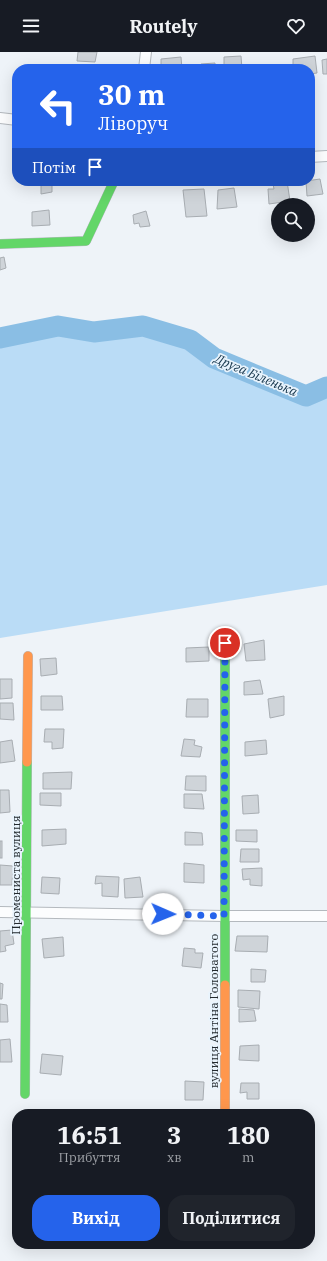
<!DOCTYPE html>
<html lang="uk">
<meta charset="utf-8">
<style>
:root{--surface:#171b24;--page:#20242c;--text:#f1f3f6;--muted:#9ea1a6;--accent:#2563eb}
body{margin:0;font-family:"IBM Plex Serif",serif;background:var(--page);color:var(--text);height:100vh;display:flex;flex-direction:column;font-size:15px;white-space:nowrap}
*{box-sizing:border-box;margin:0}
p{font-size:13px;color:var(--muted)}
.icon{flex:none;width:22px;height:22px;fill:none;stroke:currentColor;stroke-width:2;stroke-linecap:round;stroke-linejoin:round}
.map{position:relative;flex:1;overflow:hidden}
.sheet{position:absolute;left:12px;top:1057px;width:303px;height:140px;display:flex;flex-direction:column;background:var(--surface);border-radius:16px;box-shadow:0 4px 16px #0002}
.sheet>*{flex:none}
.guide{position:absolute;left:12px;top:12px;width:303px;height:122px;border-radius:16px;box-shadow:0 4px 16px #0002;background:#2563eb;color:#fff;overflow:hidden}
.buttons{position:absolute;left:271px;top:146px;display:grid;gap:8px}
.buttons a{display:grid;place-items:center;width:44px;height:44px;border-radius:50%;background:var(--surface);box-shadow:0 4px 16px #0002;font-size:20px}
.pin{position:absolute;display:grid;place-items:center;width:34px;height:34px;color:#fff;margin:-17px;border:2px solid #fff;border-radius:50%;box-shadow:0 1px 4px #0007}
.me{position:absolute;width:44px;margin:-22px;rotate:91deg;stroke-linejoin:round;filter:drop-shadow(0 0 3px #0008)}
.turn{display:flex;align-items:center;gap:14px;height:84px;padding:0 20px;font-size:18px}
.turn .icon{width:52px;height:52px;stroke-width:2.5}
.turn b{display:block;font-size:28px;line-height:34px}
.then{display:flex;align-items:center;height:38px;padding:0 20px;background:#0003;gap:8px;font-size:15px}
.eta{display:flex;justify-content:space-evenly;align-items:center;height:68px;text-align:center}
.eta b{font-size:24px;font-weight:700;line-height:28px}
.primary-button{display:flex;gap:8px;margin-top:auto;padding:8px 20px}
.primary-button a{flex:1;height:46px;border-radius:16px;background:var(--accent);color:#fff;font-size:16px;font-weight:700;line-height:46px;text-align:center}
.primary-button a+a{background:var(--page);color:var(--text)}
header{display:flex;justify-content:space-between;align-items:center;height:52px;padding:0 20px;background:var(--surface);font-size:18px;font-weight:700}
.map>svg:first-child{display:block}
.green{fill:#badcf6}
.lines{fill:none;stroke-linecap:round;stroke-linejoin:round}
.river{stroke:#8abee4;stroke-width:21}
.building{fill:#cfd4d9;stroke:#a8adb2}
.street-casing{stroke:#b4b9be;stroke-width:12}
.fast-casing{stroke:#b4b9be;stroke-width:10}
.slow-casing{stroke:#b4b9be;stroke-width:10}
.street{stroke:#fcfdfe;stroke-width:10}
.fast{stroke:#63d668;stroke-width:9}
.slow{stroke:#ff974d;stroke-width:9}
.route{stroke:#2563eb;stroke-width:7;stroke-dasharray:0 12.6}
.labels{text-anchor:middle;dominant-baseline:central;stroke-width:3.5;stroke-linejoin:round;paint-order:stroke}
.street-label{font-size:12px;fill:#22292e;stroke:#e9f4fd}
.water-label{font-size:13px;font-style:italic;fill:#15354b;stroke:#e9f4fd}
</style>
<header><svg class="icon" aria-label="menu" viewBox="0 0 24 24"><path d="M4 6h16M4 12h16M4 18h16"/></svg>Routely<svg class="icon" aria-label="heart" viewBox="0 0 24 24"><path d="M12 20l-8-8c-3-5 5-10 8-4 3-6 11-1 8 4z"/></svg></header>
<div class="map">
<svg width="327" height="1209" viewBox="0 0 327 1209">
<rect width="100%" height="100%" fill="#eef3f8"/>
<path class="green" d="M58 274 94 280 143 274 190 288 214 306 306 344 327 335V533L0 586V286Z"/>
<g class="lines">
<path class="river" d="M0 286 58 274 94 280 143 274 190 288 214 306 306 344 327 335"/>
</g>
<g class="building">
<path d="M78 0H97L95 10 77 9Z"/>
<path d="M241 4 242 17H224V5Z"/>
<path d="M315 4 317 21 310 22V17H293V7Z"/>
<path d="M181 5 182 17H161V7Z"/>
<path d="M327 7V22H323L322 8Z"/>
<path d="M215 11V17H201V12Z"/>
<path d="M320 127 323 142 307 144 306 129Z"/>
<path d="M36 129H52V140L41 142V130Z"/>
<path d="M287 129 290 149 269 152 268 137H274L273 132Z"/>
<path d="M234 136 237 155 217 157 218 138Z"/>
<path d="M204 137 207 164 186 165 183 138Z"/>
<path d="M49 158 50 173 32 174V160Z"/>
<path d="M146 159 150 174 140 175 139 171 134 172 133 163Z"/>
<path d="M4 205 6 216 0 218V206Z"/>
<path d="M264 588 265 608 246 609 244 592Z"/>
<path d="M209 595V609L186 610V596Z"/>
<path d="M56 606 57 622 41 624 40 607Z"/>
<path d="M0 627H12V646L0 647Z"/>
<path d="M260 628 263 642 244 643V630Z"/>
<path d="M41 644H62L63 658H41Z"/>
<path d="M284 644V663L270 666 268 647Z"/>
<path d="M187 647H208V665H186Z"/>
<path d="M0 651H13L14 668 0 667Z"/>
<path d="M45 677H64L63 696 52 697V690H44Z"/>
<path d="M184 687 195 688 194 693 202 695 200 705 181 704Z"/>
<path d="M12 688 15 709 0 711V690Z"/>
<path d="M266 688 267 702 245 704V690Z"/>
<path d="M72 720 71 737H43V721Z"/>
<path d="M186 724H206V739L185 738Z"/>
<path d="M0 738H9L10 760 0 761Z"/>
<path d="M40 741H61V754L40 753Z"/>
<path d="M184 742H202L204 757 184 756Z"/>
<path d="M258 743 259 761 243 762 242 744Z"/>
<path d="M66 777V792L42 794V778Z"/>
<path d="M236 778H257V790L236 789Z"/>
<path d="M185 780 202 781 203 793H185Z"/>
<rect x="0" y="789" width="2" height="17"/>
<path d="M241 797H259V810H240Z"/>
<path d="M184 811 204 813V831L184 830Z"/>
<path d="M0 813 13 814 12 833H0Z"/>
<path d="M262 816V834L250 833V827L243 828 242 817Z"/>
<path d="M96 824 119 825 118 845 102 844V831L95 832Z"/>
<path d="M42 825 60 826 59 842 41 841Z"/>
<path d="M140 825 143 845 125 846 124 827Z"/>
<path d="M12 878 14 892 5 894 6 899 0 900V879Z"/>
<path d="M237 884H268L267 900 235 899Z"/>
<path d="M63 885 64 904 44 906 42 887Z"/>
<path d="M184 896 195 897V901H203L201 916 182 914Z"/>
<path d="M251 917 266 918 265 930H251Z"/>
<path d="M0 931 3 932 2 947H0Z"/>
<path d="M238 938 260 939 259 957 238 955Z"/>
<path d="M0 952 7 953 8 970H0Z"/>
<path d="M239 957 254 958 256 969 239 970Z"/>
<path d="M10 987 12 1010H0V988Z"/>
<path d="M259 993V1009L239 1008 240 994Z"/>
<path d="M42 1002 63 1004 61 1023 40 1021Z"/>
<path d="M185 1029 204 1030 203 1048H185Z"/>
<path d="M241 1031H259V1047H247V1040L240 1041Z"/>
</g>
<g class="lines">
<g class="street-casing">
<g id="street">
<path d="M144 17 146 0"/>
<path d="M0 66 17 68"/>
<path d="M310 105 327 104"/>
<path d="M0 860 224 864H327"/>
</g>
</g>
<g class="fast-casing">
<g id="fast">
<path d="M0 192 86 189 114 129"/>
<path d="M225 591V933"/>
<path d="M25 1042 27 710"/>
</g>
</g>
<g class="slow-casing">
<g id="slow">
<path d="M27 710 28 604"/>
<path d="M225 933V1062"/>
</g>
</g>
<use href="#street" class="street"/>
<use href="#fast" class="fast"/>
<use href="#slow" class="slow"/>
</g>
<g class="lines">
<path class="route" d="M163 862 224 864 225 591"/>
</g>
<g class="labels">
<g class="street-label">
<text transform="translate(15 823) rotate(-90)">Промениста вулиця</text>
<text transform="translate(213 959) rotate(-90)">вулиця Антіна Головатого</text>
</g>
<g class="water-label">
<text transform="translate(256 323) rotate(23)">Друга Біленька</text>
</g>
</g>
</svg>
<div class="buttons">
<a><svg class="icon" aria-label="search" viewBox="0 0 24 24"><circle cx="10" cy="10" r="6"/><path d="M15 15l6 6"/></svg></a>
</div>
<div class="pin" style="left:225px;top:591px;background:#d93025"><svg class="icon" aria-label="arrive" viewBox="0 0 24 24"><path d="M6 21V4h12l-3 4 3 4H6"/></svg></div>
<svg class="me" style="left:163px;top:862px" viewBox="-20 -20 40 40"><circle r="19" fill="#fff"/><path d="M0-13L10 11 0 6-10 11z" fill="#2563eb"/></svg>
<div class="guide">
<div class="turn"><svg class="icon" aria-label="left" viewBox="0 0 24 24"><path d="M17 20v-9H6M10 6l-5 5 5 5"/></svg><div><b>30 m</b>Ліворуч</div></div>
<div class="then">Потім<svg class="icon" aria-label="arrive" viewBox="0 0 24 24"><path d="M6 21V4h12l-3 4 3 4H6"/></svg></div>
</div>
<section class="sheet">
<div class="eta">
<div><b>16:51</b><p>Прибуття</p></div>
<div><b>3</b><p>хв</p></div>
<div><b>180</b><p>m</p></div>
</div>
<div class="primary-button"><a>Вихід</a><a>Поділитися</a></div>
</section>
</div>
